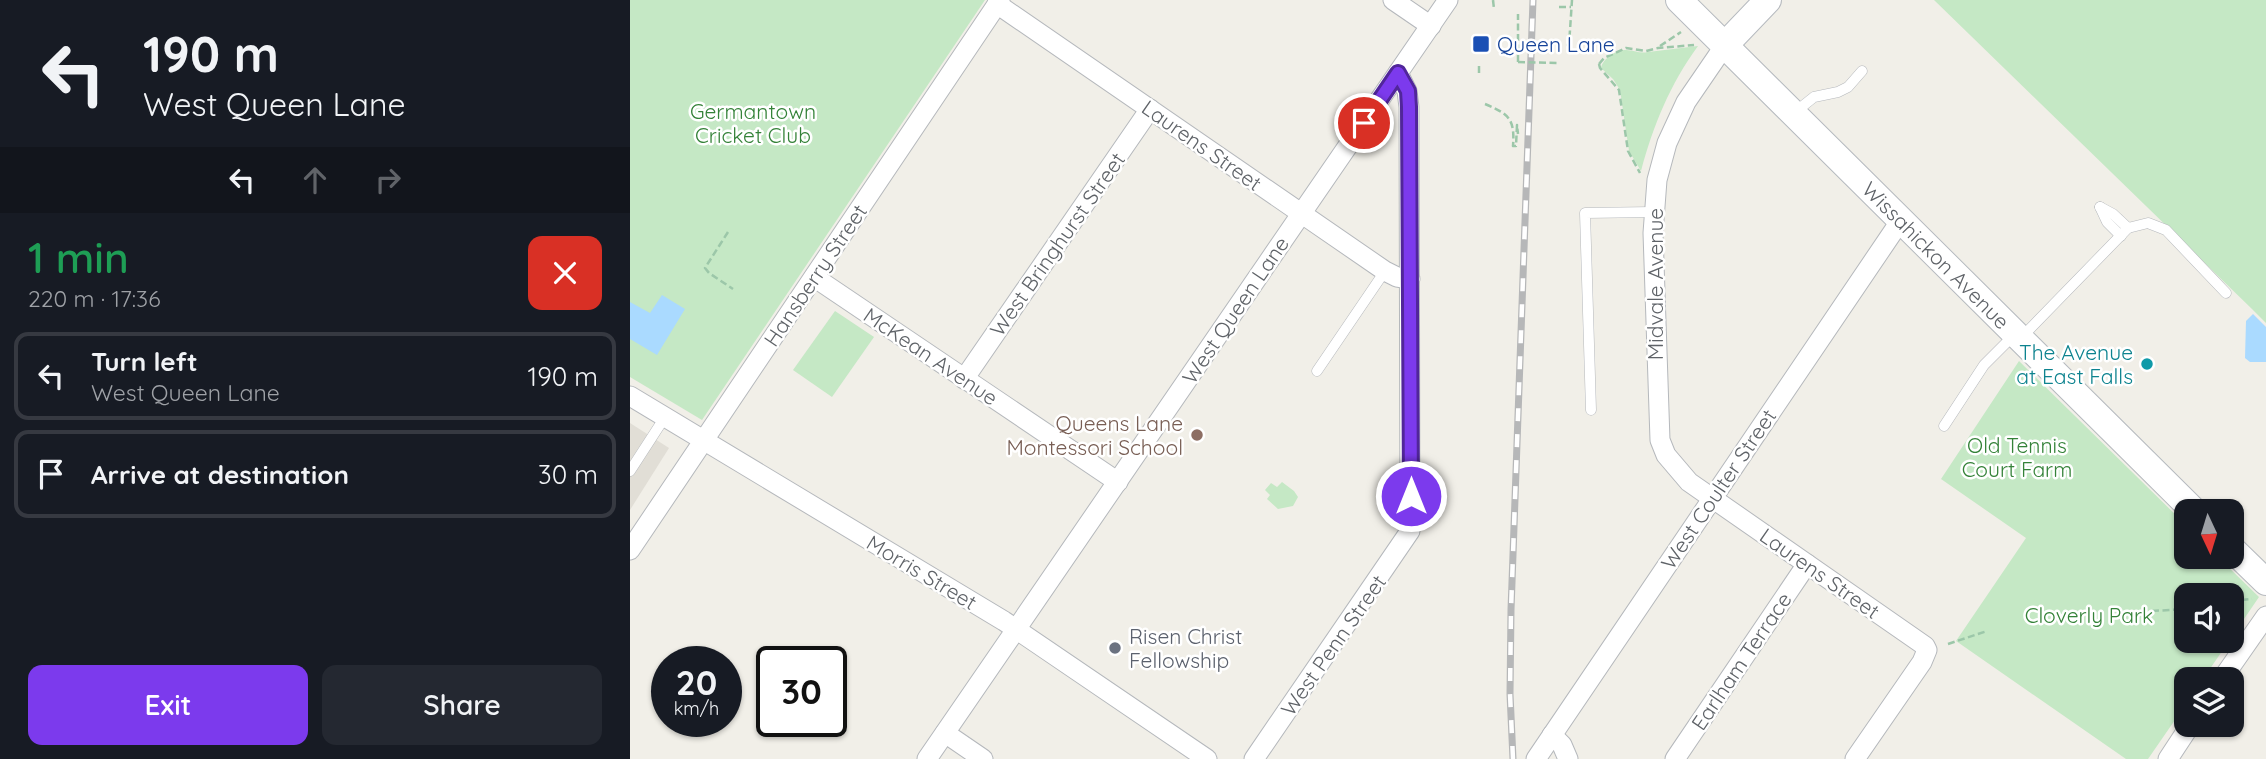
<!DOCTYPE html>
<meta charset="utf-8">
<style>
:root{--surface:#171b24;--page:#242831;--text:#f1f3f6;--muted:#9ea1a6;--line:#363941;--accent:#7c3aed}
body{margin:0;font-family:Quicksand,sans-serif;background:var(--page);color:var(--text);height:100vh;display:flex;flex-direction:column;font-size:26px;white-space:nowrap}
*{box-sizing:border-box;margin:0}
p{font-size:23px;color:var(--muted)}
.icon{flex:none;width:38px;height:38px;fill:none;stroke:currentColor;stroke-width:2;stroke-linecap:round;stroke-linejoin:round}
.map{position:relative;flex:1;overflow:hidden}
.details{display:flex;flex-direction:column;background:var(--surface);width:630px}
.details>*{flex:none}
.top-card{background:#171b24;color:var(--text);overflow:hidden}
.needle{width:46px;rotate:176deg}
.tools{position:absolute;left:1544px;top:499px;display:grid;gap:14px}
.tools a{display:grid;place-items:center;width:70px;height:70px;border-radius:14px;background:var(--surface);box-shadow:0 2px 5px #0004;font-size:35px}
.speed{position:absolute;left:21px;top:646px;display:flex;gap:14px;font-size:35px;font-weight:700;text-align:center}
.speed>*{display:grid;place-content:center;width:91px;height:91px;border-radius:50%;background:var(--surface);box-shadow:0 2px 5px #0004;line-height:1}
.speed small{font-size:18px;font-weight:400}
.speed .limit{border:4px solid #111;border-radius:10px;background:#fff;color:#111}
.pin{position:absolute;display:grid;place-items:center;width:60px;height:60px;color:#fff;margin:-30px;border:4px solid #fff;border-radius:50%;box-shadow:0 2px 7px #0007}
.me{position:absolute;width:77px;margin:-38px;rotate:0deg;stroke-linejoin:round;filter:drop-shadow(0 0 5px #0008)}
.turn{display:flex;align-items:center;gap:24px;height:147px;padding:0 28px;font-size:32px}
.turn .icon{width:91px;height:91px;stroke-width:2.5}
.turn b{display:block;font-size:49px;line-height:60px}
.lanes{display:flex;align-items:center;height:66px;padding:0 28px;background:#0003;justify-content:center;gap:35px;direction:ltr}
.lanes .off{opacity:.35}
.round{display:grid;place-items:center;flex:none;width:74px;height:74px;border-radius:14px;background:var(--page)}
.head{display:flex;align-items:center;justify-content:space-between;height:119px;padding:0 28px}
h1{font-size:42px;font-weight:600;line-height:52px;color:#1e9e55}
.action{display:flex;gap:14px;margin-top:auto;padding:14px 28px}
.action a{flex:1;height:80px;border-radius:14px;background:var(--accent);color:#fff;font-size:28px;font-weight:600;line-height:80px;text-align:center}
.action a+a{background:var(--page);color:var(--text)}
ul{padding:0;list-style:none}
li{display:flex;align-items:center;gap:21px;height:88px;margin:0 14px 10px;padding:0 14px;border:4px solid var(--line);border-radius:14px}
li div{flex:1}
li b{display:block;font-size:26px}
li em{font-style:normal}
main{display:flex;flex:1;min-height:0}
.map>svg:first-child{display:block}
.education{fill:#e1ded6}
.green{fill:#c5e8c5}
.water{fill:#aadaff}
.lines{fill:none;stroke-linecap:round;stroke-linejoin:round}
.lane-casing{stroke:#b5b8bc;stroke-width:11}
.street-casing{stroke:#b5b8bc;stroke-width:21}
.secondary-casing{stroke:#b6babf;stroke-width:28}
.path{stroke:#9cc7a9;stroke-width:2.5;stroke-dasharray:7 3.5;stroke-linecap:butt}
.lane{stroke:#fff;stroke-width:10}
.street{stroke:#fff;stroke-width:19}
.secondary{stroke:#fff;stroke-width:26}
.rail-casing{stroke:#b6b7b8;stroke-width:7}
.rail{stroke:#fff;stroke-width:4.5;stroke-dasharray:13;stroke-linecap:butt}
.path-bridge{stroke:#9cc7a9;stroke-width:2.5;stroke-dasharray:7 3.5;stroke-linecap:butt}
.route-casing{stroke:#51269a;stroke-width:18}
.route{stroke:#7c3aed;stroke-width:12}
.transit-dot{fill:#1a4fb4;stroke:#fff;stroke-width:2.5}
.culture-dot{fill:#0f9aa8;stroke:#fff;stroke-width:2.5}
.education-dot{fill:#8d6e63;stroke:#fff;stroke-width:2.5}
.worship-dot{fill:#6b7280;stroke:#fff;stroke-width:2.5}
.labels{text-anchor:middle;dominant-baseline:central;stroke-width:5;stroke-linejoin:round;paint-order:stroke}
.transit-label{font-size:21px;fill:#164399;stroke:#fff;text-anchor:start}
.park-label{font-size:21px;fill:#348238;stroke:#fff}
.street-label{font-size:21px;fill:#5f6368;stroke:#fff}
.culture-label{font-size:21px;fill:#0d838f;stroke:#fff;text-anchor:end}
.education-label{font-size:21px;fill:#785e54;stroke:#fff;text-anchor:end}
.worship-label{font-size:21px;fill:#5b616d;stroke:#fff;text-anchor:start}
</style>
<main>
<section class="details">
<div class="top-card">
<div class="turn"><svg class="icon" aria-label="left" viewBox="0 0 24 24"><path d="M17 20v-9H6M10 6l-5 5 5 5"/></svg><div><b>190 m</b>West Queen Lane</div></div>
<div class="lanes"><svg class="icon" aria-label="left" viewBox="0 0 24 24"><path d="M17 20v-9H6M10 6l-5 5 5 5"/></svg><svg class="icon off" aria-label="ahead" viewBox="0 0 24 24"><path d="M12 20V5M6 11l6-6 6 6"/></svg><svg class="icon off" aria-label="right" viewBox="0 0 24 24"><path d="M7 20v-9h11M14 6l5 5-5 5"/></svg></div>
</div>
<div class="head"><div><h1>1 min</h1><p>220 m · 17:36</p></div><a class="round" style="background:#d93025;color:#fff"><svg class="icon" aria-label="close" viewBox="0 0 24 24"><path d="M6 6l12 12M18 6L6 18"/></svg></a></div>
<ul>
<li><svg class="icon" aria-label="left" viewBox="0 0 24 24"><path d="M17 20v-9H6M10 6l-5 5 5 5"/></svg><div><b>Turn left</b><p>West Queen Lane</p></div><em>190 m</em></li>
<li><svg class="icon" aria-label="arrive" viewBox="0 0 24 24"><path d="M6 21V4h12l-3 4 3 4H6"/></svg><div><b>Arrive at destination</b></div><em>30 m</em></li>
</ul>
<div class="action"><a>Exit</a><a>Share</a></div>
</section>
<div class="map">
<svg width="1636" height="759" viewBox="0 0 1636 759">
<rect width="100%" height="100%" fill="#f1efe8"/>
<path class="education" d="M0 423 39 448 0 510Z"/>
<g class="green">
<path d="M0 0H355L72 420 0 377Z"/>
<path d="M1304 0H1636V323L1622 309Z"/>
<path d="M1068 46C1040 84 1023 126 1011 171L999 151 990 90 983 79 971 68C973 58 986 50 996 50 1004 50 1010 54 1018 52 1035 50 1051 48 1068 46Z"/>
<path d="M205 311 244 337 202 397 163 370Z"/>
<path d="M1389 361 1556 525V556L1588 557 1629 597 1601 638V595H1556V640L1599 641 1573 679H1556V704L1518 759H1496L1326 641 1396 538 1311 479Z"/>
<path d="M652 482 664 491 668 497 663 506 648 509 637 499 640 495 635 490 641 483 647 487Z"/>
</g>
<g class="water">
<path d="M32 295 55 309 27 355 0 339V302L20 313Z"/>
<path d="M1623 314 1636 327V362H1620L1615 358 1616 321Z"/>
</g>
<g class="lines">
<g class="lane-casing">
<g id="lane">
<path d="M1164 113 1184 97 1208 92 1218 87 1232 71"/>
<path d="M1470 207 1477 222 1491 236"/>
<path d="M1470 207 1483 214 1498 228"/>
<path d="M1390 339 1498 228 1518 223 1536 230 1596 293"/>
<path d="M687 371 755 271"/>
<path d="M961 410 955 213 1023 212"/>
<path d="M1314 426 1354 365 1385 334"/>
<path d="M0 471 35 417"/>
</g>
</g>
<g class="street-casing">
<g id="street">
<path d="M763 0 801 26"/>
<path d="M367 4 755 271 767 277 780 279"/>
<path d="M1095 45 1056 102 1037 143 1027 180 1023 233 1030 440 1036 455 1059 482 1295 646 1297 650 1292 662 1225 759"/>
<path d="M184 277 488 482"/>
<path d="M334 379 520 109"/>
<path d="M0 396 374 621 577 759"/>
<path d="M0 550 370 0"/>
<path d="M1592 679 1636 616"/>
<path d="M315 733 353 759"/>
<path d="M922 735 932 745 938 759"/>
<path d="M297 759 818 0"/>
<path d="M624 759 780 531 779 107 777 91 768 73"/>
<path d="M906 759 1271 220"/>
<path d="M1045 759 1177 564"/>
<path d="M1538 759 1561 724"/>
</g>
</g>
<g class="secondary-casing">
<g id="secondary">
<path d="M1049 0 1564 511"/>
<path d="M1095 45 1138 0"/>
<path d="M1601 548 1636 582"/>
</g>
</g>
<g class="path">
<path d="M863 0 864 9"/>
<path d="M929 7H941"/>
<path d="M936 45H939L942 0"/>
<path d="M1030 46 1051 32"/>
<path d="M888 62V14"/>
<path d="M969 64 970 68 989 90 998 151 1010 173"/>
<path d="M969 64 974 58 996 48 1016 51 1028 48 1064 45"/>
<path d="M849 66V74"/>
<path d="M855 104C879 114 885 119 883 146H886L887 125 888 134"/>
<path d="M98 232 75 268 79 273 103 289"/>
<path d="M1601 601 1622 599"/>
<path d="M1522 611 1556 609"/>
<path d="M1318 644 1357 631"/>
</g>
<use href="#lane" class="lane"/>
<use href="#street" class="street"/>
<use href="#secondary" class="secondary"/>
<g class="rail-casing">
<path id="rail" d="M883 759 880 694 881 610 903 0"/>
</g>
<use href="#rail" class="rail"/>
<path class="path-bridge" d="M888 62 930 63"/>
</g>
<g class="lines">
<g class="route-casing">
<path id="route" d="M734 123 768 73 778 91 779 107 781 496"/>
</g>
<use href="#route" class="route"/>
</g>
<rect class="transit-dot" x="842" y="35" width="18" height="18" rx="3.5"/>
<circle class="culture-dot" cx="1517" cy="364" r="7"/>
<circle class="education-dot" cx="567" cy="435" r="7"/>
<circle class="worship-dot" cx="485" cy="648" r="7"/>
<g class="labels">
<g class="transit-label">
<text x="867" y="44">Queen Lane</text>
</g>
<g class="park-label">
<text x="123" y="111">Germantown<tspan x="123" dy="24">Cricket Club</tspan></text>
<text x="1387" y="445">Old Tennis<tspan x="1387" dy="24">Court Farm</tspan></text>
<text x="1459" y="615">Cloverly Park</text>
</g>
<g class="street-label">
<text transform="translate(572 145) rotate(35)">Laurens Street</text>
<text transform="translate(427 244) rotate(-55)">West Bringhurst Street</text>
<text transform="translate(1306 255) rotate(45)">Wissahickon Avenue</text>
<text transform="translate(185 275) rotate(-56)">Hansberry Street</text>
<text transform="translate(1025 284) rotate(-90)">Midvale Avenue</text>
<text transform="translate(605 310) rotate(-56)">West Queen Lane</text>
<text transform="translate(301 356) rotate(34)">McKean Avenue</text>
<text transform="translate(1088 489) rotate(-56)">West Coulter Street</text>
<text transform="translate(292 572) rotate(31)">Morris Street</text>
<text transform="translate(1190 573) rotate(35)">Laurens Street</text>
<text transform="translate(703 645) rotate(-55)">West Penn Street</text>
<text transform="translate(1111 661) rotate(-56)">Earlham Terrace</text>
</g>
<g class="culture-label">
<text x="1503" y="352">The Avenue<tspan x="1503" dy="24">at East Falls</tspan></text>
</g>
<g class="education-label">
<text x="553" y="423">Queens Lane<tspan x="553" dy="24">Montessori School</tspan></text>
</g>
<g class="worship-label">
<text x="499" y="636">Risen Christ<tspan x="499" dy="24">Fellowship</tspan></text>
</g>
</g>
</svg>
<div class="tools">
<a><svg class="needle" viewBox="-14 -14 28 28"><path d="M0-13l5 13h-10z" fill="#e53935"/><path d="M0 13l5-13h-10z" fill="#9ea1a6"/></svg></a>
<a><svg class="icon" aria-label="sound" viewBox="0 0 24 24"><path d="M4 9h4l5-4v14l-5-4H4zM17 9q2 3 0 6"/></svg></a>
<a><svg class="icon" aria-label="layers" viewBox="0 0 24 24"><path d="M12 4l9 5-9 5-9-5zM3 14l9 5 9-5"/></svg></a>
</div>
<div class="speed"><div>20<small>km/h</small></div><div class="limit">30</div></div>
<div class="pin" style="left:734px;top:123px;background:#d93025"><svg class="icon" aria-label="arrive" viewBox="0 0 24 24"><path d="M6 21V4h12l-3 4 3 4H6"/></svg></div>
<svg class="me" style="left:781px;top:496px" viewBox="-20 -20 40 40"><circle r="17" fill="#7c3aed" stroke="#fff" stroke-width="3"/><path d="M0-11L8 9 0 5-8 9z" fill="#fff"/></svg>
</div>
</main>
